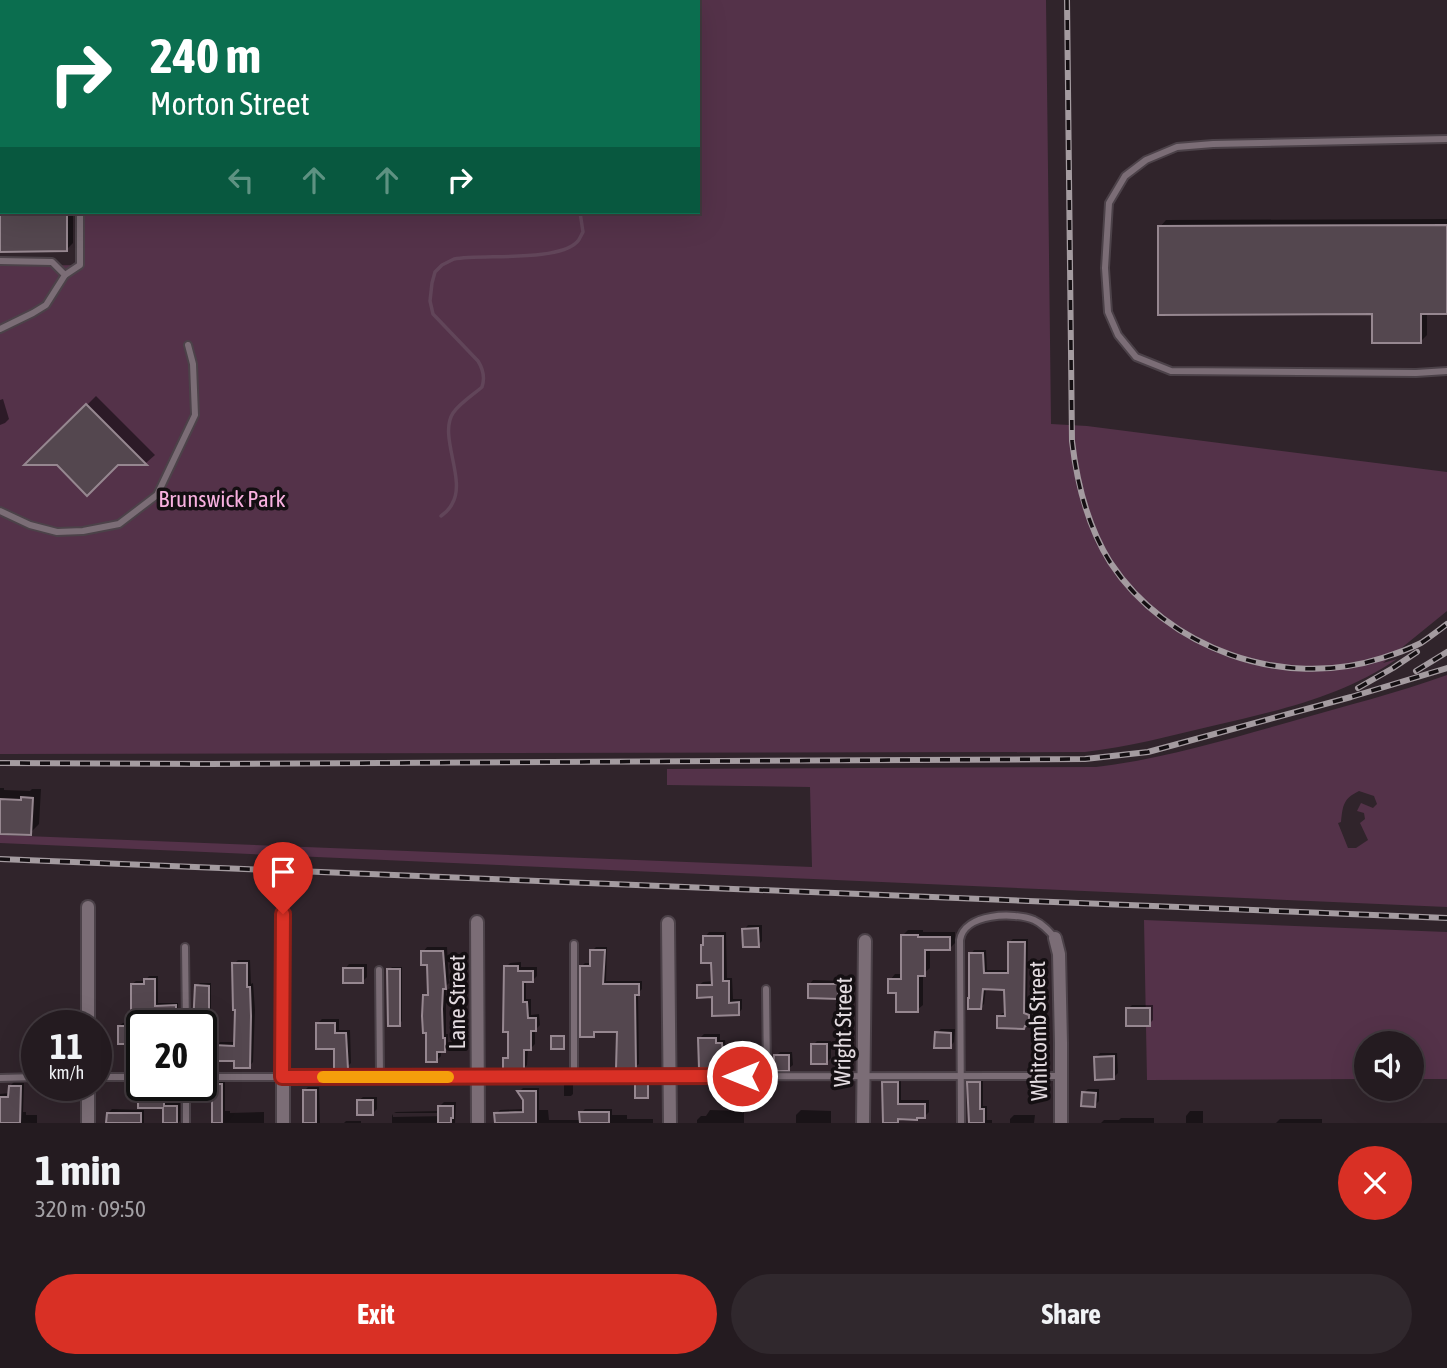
<!DOCTYPE html>
<meta charset="utf-8">
<style>
:root{--surface:#241b20;--page:#30282d;--text:#f1f3f6;--muted:#a3a1a5;--line:#41393e;--accent:#d93025}
body{margin:0;font-family:"Asap Condensed",sans-serif;background:var(--page);color:var(--text);height:100vh;display:flex;flex-direction:column;font-size:26px;white-space:nowrap}
*{box-sizing:border-box;margin:0}
p{font-size:23px;color:var(--muted)}
.icon{flex:none;width:38px;height:38px;fill:none;stroke:currentColor;stroke-width:2;stroke-linecap:round;stroke-linejoin:round}
.map{position:relative;height:1123px;overflow:hidden}
.panel{display:flex;flex-direction:column;background:var(--surface);flex:1}
.panel>*{flex:none}
.hud{position:absolute;left:0px;top:0px;width:700px;height:214px;box-shadow:0 7px 28px #0002,0 0 0 2px var(--line);background:#0b6e4f;color:#fff;overflow:hidden}
.buttons{position:absolute;left:1354px;top:1031px;display:grid;gap:14px}
.buttons a{display:grid;place-items:center;width:70px;height:70px;border-radius:50%;background:var(--surface);box-shadow:0 7px 28px #0002,0 0 0 2px var(--line);font-size:35px}
.speed{position:absolute;left:21px;top:1010px;display:flex;gap:14px;font-size:35px;font-weight:700;text-align:center}
.speed>*{display:grid;place-content:center;width:91px;height:91px;border-radius:50%;background:var(--surface);box-shadow:0 7px 28px #0002,0 0 0 2px var(--line);line-height:1}
.speed small{font-size:18px;font-weight:400}
.speed .limit{border:4px solid #111;border-radius:10px;background:#fff;color:#111}
.pin{position:absolute;display:grid;place-items:center;width:60px;height:60px;color:#fff;margin:-72px -30px;border-radius:50% 50% 50% 0;rotate:-45deg;box-shadow:0 0 7px #0007}
.pin .icon{rotate:45deg}
.me{position:absolute;width:77px;margin:-38px;rotate:270deg;stroke-linejoin:round;filter:drop-shadow(0 0 5px #0008)}
.turn{display:flex;align-items:center;gap:24px;height:147px;padding:0 35px;font-size:32px}
.turn .icon{width:91px;height:91px;stroke-width:2.5}
.turn b{display:block;font-size:49px;line-height:60px}
.lanes{display:flex;align-items:center;height:66px;padding:0 35px;background:#0003;justify-content:center;gap:35px;direction:ltr}
.lanes .off{opacity:.35}
.round{display:grid;place-items:center;flex:none;width:74px;height:74px;border-radius:37px;background:var(--page)}
.summary{display:flex;align-items:center;justify-content:space-between;height:119px;padding:0 35px}
h1{font-size:42px;font-weight:700;line-height:52px}
.primary-button{display:flex;gap:14px;margin-top:auto;padding:14px 35px}
.primary-button a{flex:1;height:80px;border-radius:42px;background:var(--accent);color:#fff;font-size:28px;font-weight:700;line-height:80px;text-align:center}
.primary-button a+a{background:var(--page);color:var(--text)}
.map>svg:first-child{display:block}
.green{fill:#543249;fill-rule:evenodd}
.shadow{fill:#0007}
.lines{fill:none;stroke-linecap:round;stroke-linejoin:round}
.stream{stroke:#614559;stroke-width:3.5}
.building{fill:#54474f;stroke:#968790;stroke-width:2}
.service-casing{stroke:#4c4249;stroke-width:10}
.minor-casing{stroke:#4c4249;stroke-width:16}
.service{stroke:#7b6d76;stroke-width:6}
.minor{stroke:#7b6d76;stroke-width:12}
.rail-casing{stroke:#a49ba0;stroke-width:6}
.rail{stroke:#140f12;stroke-width:3.5;stroke-dasharray:10;stroke-linecap:butt}
.route-casing{stroke:#8d1f18;stroke-width:18}
.route{stroke:#d93025;stroke-width:12}
.slow{stroke:#f59e0b;stroke-width:12}
.labels{text-anchor:middle;dominant-baseline:central;stroke-width:7;stroke-linejoin:round;paint-order:stroke}
.park-label{font-size:23px;fill:#f8b0df;stroke:#140f12}
.street-label{font-size:23px;fill:#e2dadf;stroke:#140f12}
</style>
<div class="map">
<svg width="1447" height="1123" viewBox="0 0 1447 1123">
<rect width="100%" height="100%" fill="#30242b"/>
<g class="green">
<path d="M0 0H1046L1051 424 1087 426 1447 472V611L1383 663 1397 659C1341 697 1277 711 1212 726 1170 736 1128 747 1085 752L0 754V266L85 265V212H698V2H2V43H0Z"/>
<path d="M1447 675V907L0 843V835L812 867 810 787 667 785V769L1096 767C1163 759 1229 739 1293 721 1345 706 1397 693 1447 675ZM1359 791 1374 796 1377 804 1373 808 1361 803 1357 811 1364 813 1365 819 1360 823 1368 840 1356 848H1348L1338 823 1341 822C1343 805 1343 799 1359 791Z"/>
<path d="M1144 920 1447 932V1079H1412V1043H1367V1079L1147 1080Z"/>
</g>
<g class="shadow">
<rect x="0" y="76" width="2" height="95"/>
<path d="M0 200H2V212H73V243L66 250H0Z"/>
<path d="M1447 219V312H1427V335L1421 341 1373 312 1160 227 1166 220Z"/>
<path d="M96 396 155 455 146 463H29Z"/>
<path d="M3 399 9 419 5 423 0 425V400Z"/>
<path d="M0 788H4V790L30 791 32 789H41L39 824 30 833 0 832Z"/>
<path d="M748 925H762V941L758 945 744 930Z"/>
<path d="M908 930H923V932H955V943L950 948H930V968L923 974V1005L917 1010 898 992 890 980 895 974H903V935Z"/>
<path d="M709 932H726L727 978H732L733 999H742V1009L738 1014 698 986 703 982 713 981V961L705 943V937Z"/>
<path d="M1013 939H1028L1027 1010 1032 1011V1020L1024 1028 999 1016 1003 1013H1007L1006 989 986 988 984 1004 981 1007 971 954 974 950H986L987 970H1009V942Z"/>
<path d="M427 947H447L449 983 446 986V1034H448V1046L444 1050H441V1056L437 1060 424 996 430 991 429 963 423 952Z"/>
<path d="M596 947H607L606 981H642V989L638 993 639 1064 635 1067 618 1031H598L593 1035 581 967 585 963H592V951Z"/>
<path d="M238 960H250L251 984 253 983 255 1010 253 1062 249 1067 216 1046 220 1042H236V1009L234 964Z"/>
<path d="M521 962V967H537V976L533 980H526V999H531V1015L539 1014 540 1025 535 1030V1044L531 1048H528L527 1065 523 1069 505 1059 510 1054 506 967 510 963Z"/>
<path d="M349 964H367V977L363 981 345 969Z"/>
<path d="M392 967H402V1021L399 1024 389 970Z"/>
<path d="M149 976H158V1003H178V1010L175 1014H152V1026H142L128 1042 119 1026 123 1023H133L132 984 136 981H145Z"/>
<path d="M813 980 842 981 841 993 837 997 809 985Z"/>
<path d="M200 983H211V1024L208 1027H201L197 986Z"/>
<path d="M1132 1005H1153V1020L1149 1024 1128 1009Z"/>
<path d="M322 1019H339V1030H350L351 1063 347 1067 335 1047 318 1023Z"/>
<path d="M941 1029H955L954 1042 950 1047 936 1033Z"/>
<path d="M704 1034H720V1040H725L727 1062 723 1067 700 1038Z"/>
<path d="M817 1041H831V1058L827 1062 813 1045Z"/>
<path d="M780 1052H792L793 1065 788 1069 776 1056Z"/>
<path d="M1100 1053H1117L1118 1073 1114 1077 1096 1057Z"/>
<path d="M888 1078H901V1100H929V1112L925 1116 900 1118 897 1121 884 1083Z"/>
<path d="M972 1079H983V1106H987V1120H992V1123H971L969 1082Z"/>
<path d="M216 1081H225V1111H230V1113L264 1112V1123H214L212 1085Z"/>
<path d="M14 1082 24 1083 23 1112H26V1115H37V1123H0V1094L10 1093V1086Z"/>
<path d="M565 1082H573V1094L571 1096H564V1084Z"/>
<path d="M142 1085H151V1094H167V1103H180V1121L178 1123H165V1106H140V1088Z"/>
<path d="M308 1087H319L320 1123H303L305 1118 304 1091Z"/>
<path d="M523 1088H539V1110H548L549 1120H581V1113L585 1109H612V1115H627V1119H653V1123H496V1114L500 1110 525 1109V1099L519 1092Z"/>
<path d="M1088 1089H1099V1101L1095 1105 1083 1093Z"/>
<path d="M363 1097H377V1109L373 1113 358 1101Z"/>
<path d="M444 1102H456L455 1123H392V1116L393 1114V1117L447 1116V1113H394L396 1112 440 1111V1106Z"/>
<path d="M112 1109 144 1110V1123H108V1113Z"/>
<path d="M710 1110 744 1111V1123H697V1120L701 1116H706Z"/>
<path d="M801 1110 831 1111V1123H796V1115Z"/>
<path d="M1190 1111H1203V1123H1186V1116Z"/>
<path d="M1014 1115H1035L1034 1123H1010V1119Z"/>
<path d="M1121 1118H1154V1123H1101L1104 1120H1119Z"/>
<path d="M1280 1119H1322V1123H1276Z"/>
<path d="M346 1121H361V1123H344Z"/>
</g>
<g class="lines">
<g class="stream">
<path d="M618 0V2"/>
<path d="M441 516C445 513 450 509 452 504 467 480 438 436 453 413 460 403 473 395 482 387 485 378 483 369 478 361L433 314 430 301 432 283 435 272 442 265 454 259C483 254 557 262 577 242 580 239 581 235 583 232L580 212"/>
</g>
</g>
<g class="building">
<path d="M0 212H67V251L0 252Z"/>
<path d="M1447 225V314H1421V343H1372V314L1158 315V226Z"/>
<path d="M86 404 147 465H118L87 496 57 465H24Z"/>
<path d="M21 797 33 798 31 835 0 834V799L21 800Z"/>
<path d="M758 928 759 947H743L742 929Z"/>
<path d="M901 935H918V937H950V950H925V976H918V1012H896V993H888V979H901Z"/>
<path d="M703 936H723V981H729V1003L739 1002V1015L712 1016V997L697 998V985H712L711 963H701V945H703Z"/>
<path d="M1008 942H1025L1024 1013 1029 1015V1026H1025L1024 1029 997 1028V1016H1005L1004 990 983 989 981 1009H968V998H969V953H983L984 973H1008Z"/>
<path d="M590 950H605L603 984H639V995H635L636 1069H616L617 1032H594V1037H580V966H590Z"/>
<path d="M421 951H443L446 989H443L442 1009 443 1038H445V1052H437V1062H426V1033H423L422 1016 423 995H428L427 965H421Z"/>
<path d="M232 963H247V987H250L251 1016 250 1068H234V1061H214V1045L234 1046 235 1010H233Z"/>
<path d="M504 966H518V971H533V982H523V1002H527L528 1018H536V1031H531V1050H524V1071H503V1058H508V1032H503Z"/>
<rect x="343" y="968" width="20" height="15"/>
<path d="M387 969H400V1026H388Z"/>
<path d="M144 979H155V1006L176 1005V1016H149V1019H142V1069H126V1044H118V1026H131V984H144Z"/>
<path d="M808 984H838V999L808 998Z"/>
<path d="M195 985 209 986V1026H193Z"/>
<rect x="1126" y="1008" width="24" height="18"/>
<path d="M316 1023H335V1033H346L348 1069H334V1049H316Z"/>
<path d="M935 1032 951 1033V1048H934Z"/>
<rect x="551" y="1036" width="13" height="13"/>
<path d="M698 1038H716V1043H722L724 1068H699Z"/>
<rect x="811" y="1044" width="16" height="20"/>
<rect x="774" y="1055" width="15" height="16"/>
<path d="M1114 1056V1079L1095 1080 1094 1057Z"/>
<path d="M882 1082H898V1104H925V1118H917V1120L898 1119V1123H883Z"/>
<path d="M967 1082H980V1109H984V1123H969Z"/>
<path d="M210 1084H222V1123H212V1097H210Z"/>
<rect x="635" y="1084" width="13" height="14"/>
<path d="M9 1086H21L20 1123H0V1097H8Z"/>
<path d="M138 1087H148V1097H164V1106H177V1123H163V1108H138Z"/>
<rect x="303" y="1090" width="13" height="33"/>
<path d="M517 1091H536V1123H495L494 1113 523 1112V1100Z"/>
<path d="M1082 1092 1096 1093 1095 1107 1081 1106Z"/>
<rect x="357" y="1100" width="16" height="15"/>
<path d="M438 1106H453V1118H451V1123H438Z"/>
<path d="M579 1112H609V1123H580Z"/>
<path d="M107 1113H141V1123H106Z"/>
</g>
<g class="lines">
<g class="service-casing">
<g id="service">
<path d="M0 64 2 65"/>
<path d="M1447 139 1213 144 1177 147 1146 160 1125 176 1109 203 1105 268 1108 312 1118 335 1136 357 1171 371 1416 373 1447 371"/>
<path d="M0 261 52 262 65 275 46 305 33 313 0 329"/>
<path d="M65 275 80 265V212"/>
<path d="M0 511 30 525 57 532 83 531 119 524 157 495 195 415 193 364 188 345"/>
<path d="M574 944V1077"/>
<path d="M185 947 186 1026"/>
<path d="M379 970 380 1077"/>
<path d="M766 989 767 1076"/>
<path d="M96 1077H142"/>
<path d="M201 1077 1060 1076"/>
<path d="M0 1078 37 1077"/>
<path d="M186 1123V1085"/>
<path d="M961 1123 960 940C964 913 1014 912 1034 920 1043 924 1049 931 1055 938"/>
</g>
</g>
<g class="minor-casing">
<g id="minor">
<path d="M88 907V1026"/>
<path d="M477 922 478 1123"/>
<path d="M668 923 670 1123"/>
<path d="M1055 938 1059 954 1061 1043V1123"/>
<path d="M88 1123V1085"/>
<path d="M283 1123V914"/>
<path d="M863 1123 865 941"/>
</g>
</g>
<use href="#service" class="service"/>
<use href="#minor" class="minor"/>
<g class="rail-casing">
<g id="rail">
<path d="M1067 0 1072 441C1077 484 1087 525 1110 562 1167 649 1283 690 1382 658 1395 654 1409 649 1421 643 1430 637 1439 630 1447 624"/>
<path d="M1416 671 1447 652"/>
<path d="M1358 688 1393 668 1417 652"/>
<path d="M0 763 209 764 1085 759 1148 752 1351 697 1447 668"/>
<path d="M0 859 1447 918"/>
</g>
</g>
<use href="#rail" class="rail"/>
</g>
<g class="lines">
<g class="route-casing">
<path id="route" d="M283 914 282 1077 742 1076"/>
</g>
<use href="#route" class="route"/>
<path class="slow" d="M323 1077H448"/>
</g>
<g class="labels">
<g class="park-label">
<text x="222" y="499">Brunswick Park</text>
</g>
<g class="street-label">
<text transform="translate(457 1002) rotate(-90)">Lane Street</text>
<text transform="translate(1038 1031) rotate(-91)">Whitcomb Street</text>
<text transform="translate(843 1032) rotate(-89)">Wright Street</text>
</g>
</g>
</svg>
<div class="buttons">
<a><svg class="icon" aria-label="sound" viewBox="0 0 24 24"><path d="M4 9h4l5-4v14l-5-4H4zM17 9q2 3 0 6"/></svg></a>
</div>
<div class="speed"><div>11<small>km/h</small></div><div class="limit">20</div></div>
<div class="pin" style="left:283px;top:914px;background:#d93025"><svg class="icon" aria-label="arrive" viewBox="0 0 24 24"><path d="M6 21V4h12l-3 4 3 4H6"/></svg></div>
<svg class="me" style="left:742px;top:1076px" viewBox="-20 -20 40 40"><circle r="17" fill="#d93025" stroke="#fff" stroke-width="3"/><path d="M0-11L8 9 0 5-8 9z" fill="#fff"/></svg>
<div class="hud">
<div class="turn"><svg class="icon" aria-label="right" viewBox="0 0 24 24"><path d="M7 20v-9h11M14 6l5 5-5 5"/></svg><div><b>240 m</b>Morton Street</div></div>
<div class="lanes"><svg class="icon off" aria-label="left" viewBox="0 0 24 24"><path d="M17 20v-9H6M10 6l-5 5 5 5"/></svg><svg class="icon off" aria-label="ahead" viewBox="0 0 24 24"><path d="M12 20V5M6 11l6-6 6 6"/></svg><svg class="icon off" aria-label="ahead" viewBox="0 0 24 24"><path d="M12 20V5M6 11l6-6 6 6"/></svg><svg class="icon" aria-label="right" viewBox="0 0 24 24"><path d="M7 20v-9h11M14 6l5 5-5 5"/></svg></div>
</div>
</div>
<section class="panel">
<div class="summary"><div><h1>1 min</h1><p>320 m · 09:50</p></div><a class="round" style="background:#d93025;color:#fff"><svg class="icon" aria-label="close" viewBox="0 0 24 24"><path d="M6 6l12 12M18 6L6 18"/></svg></a></div>
<div class="primary-button"><a>Exit</a><a>Share</a></div>
</section>
